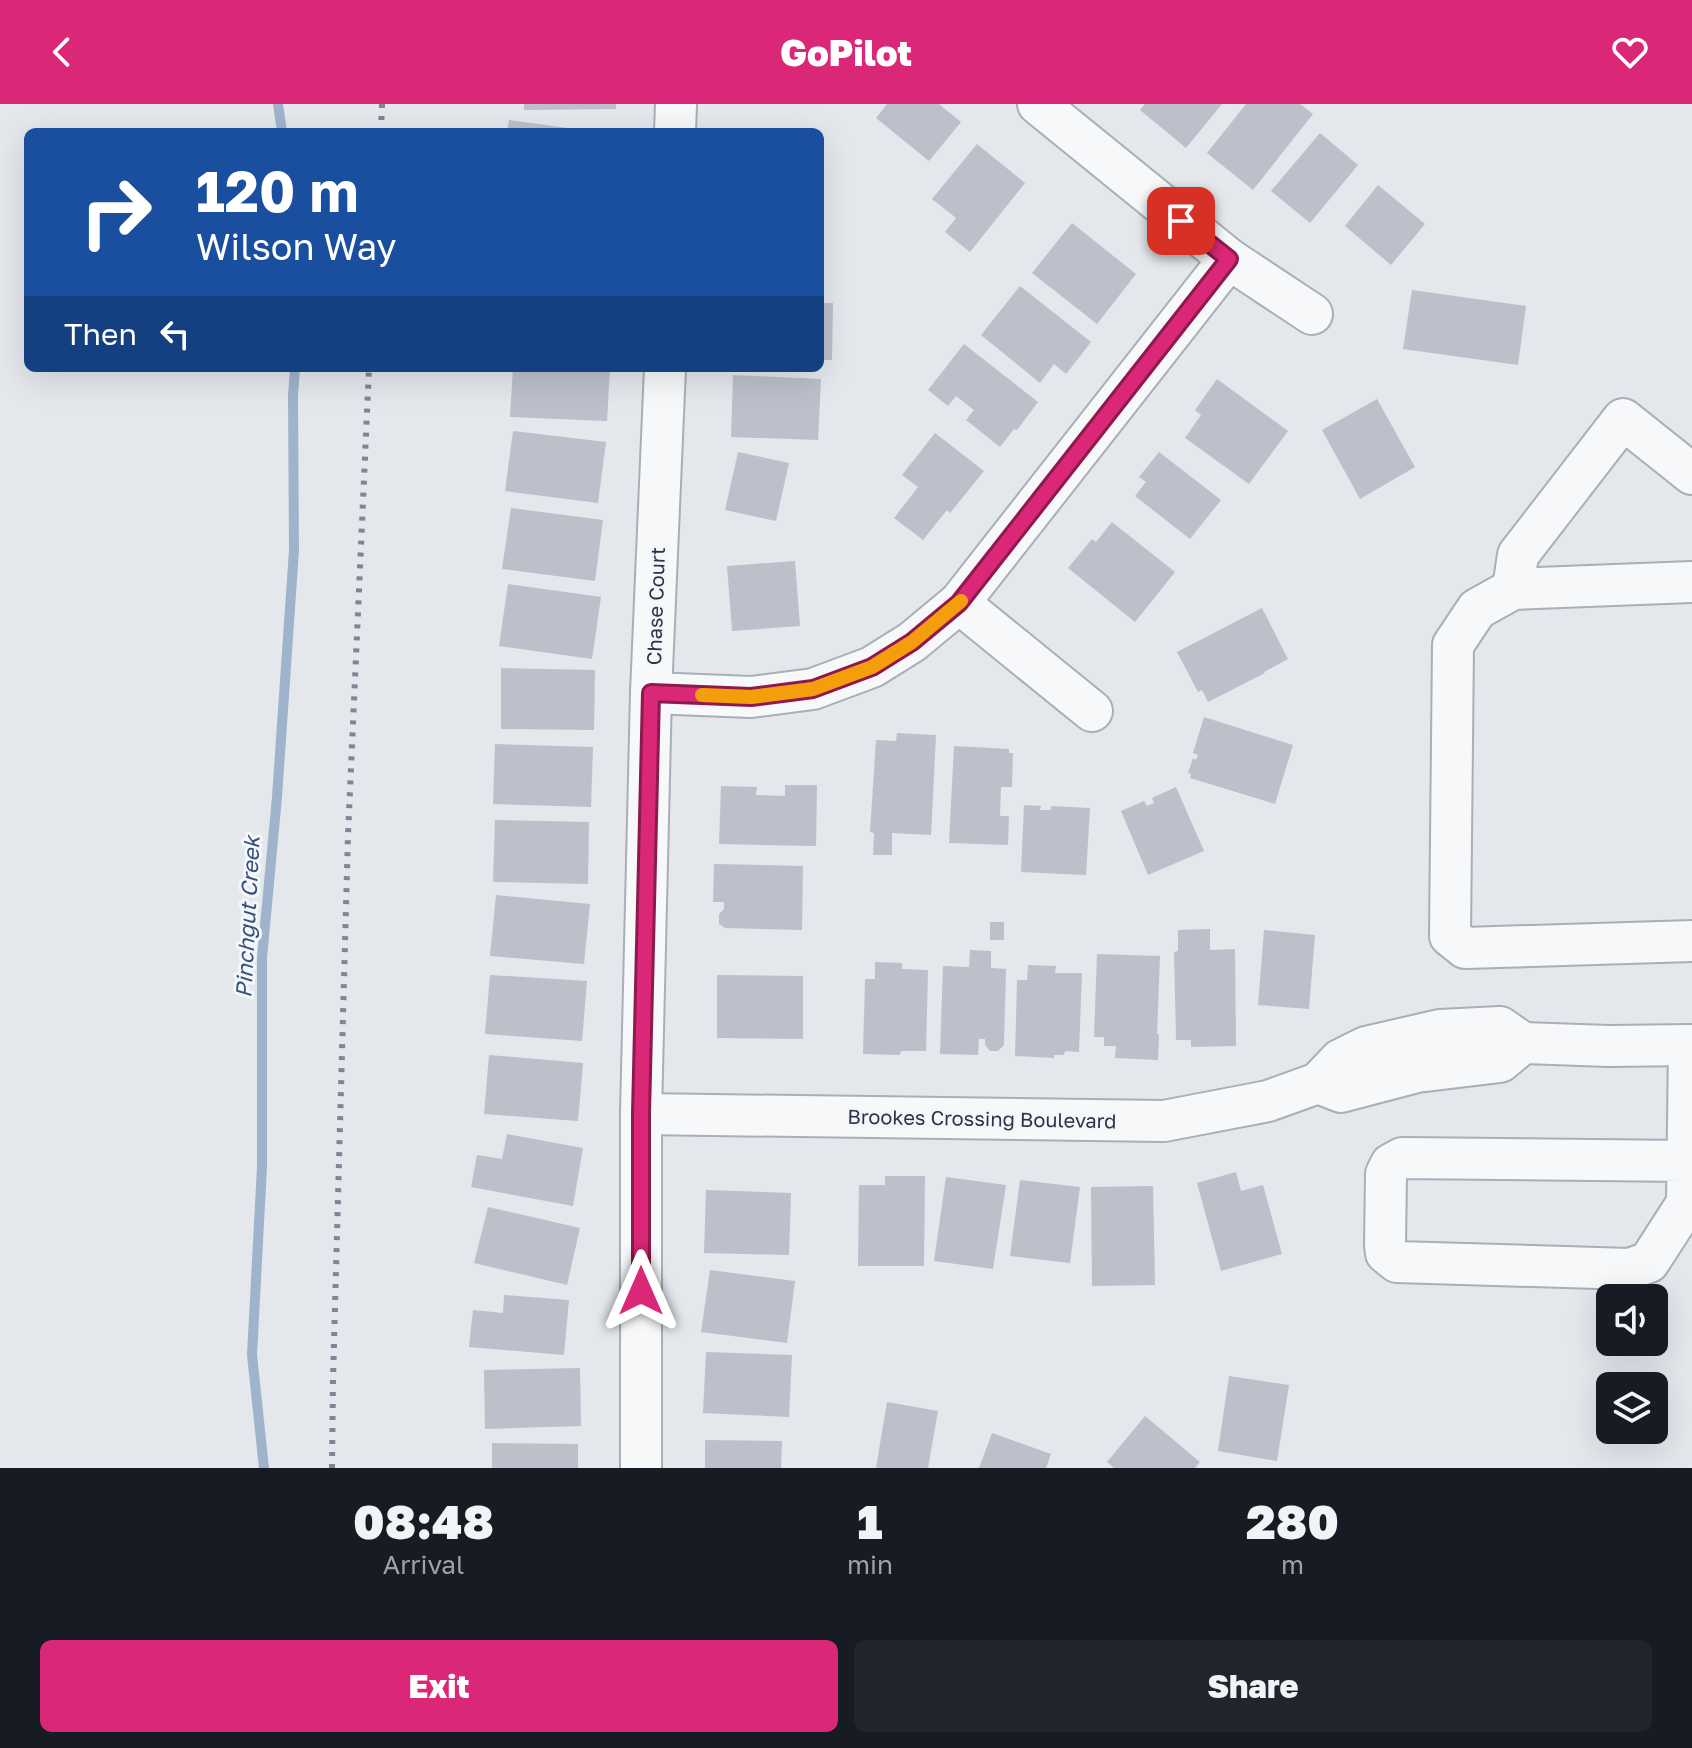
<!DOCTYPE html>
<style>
:root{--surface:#171b24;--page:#20242c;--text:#f1f3f6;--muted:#9ea1a6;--accent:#db2777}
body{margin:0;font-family:"Golos Text",sans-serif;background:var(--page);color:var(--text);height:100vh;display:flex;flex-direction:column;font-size:30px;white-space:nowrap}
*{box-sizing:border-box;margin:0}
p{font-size:26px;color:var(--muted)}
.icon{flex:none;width:44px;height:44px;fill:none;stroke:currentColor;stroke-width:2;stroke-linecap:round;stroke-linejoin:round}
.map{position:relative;height:1364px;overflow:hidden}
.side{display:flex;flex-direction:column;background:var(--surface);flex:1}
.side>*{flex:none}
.guide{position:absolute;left:24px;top:24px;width:800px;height:244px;border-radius:12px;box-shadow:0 8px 32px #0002;background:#1a4fa0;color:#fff;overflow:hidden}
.controls{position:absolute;left:1596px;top:1180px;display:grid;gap:16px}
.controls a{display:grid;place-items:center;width:72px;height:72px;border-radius:12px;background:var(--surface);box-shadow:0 8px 32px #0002;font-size:40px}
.pin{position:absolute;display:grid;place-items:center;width:68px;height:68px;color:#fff;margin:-34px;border-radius:16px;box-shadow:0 4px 12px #0006}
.me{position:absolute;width:88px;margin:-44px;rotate:0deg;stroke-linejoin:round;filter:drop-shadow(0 0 6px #0008)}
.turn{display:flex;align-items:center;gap:28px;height:168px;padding:0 40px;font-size:36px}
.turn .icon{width:104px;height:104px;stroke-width:2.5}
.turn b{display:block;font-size:56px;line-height:68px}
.then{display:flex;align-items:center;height:76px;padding:0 40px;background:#0003;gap:16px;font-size:30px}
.eta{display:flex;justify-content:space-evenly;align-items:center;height:136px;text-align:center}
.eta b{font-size:48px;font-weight:800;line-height:56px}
.primary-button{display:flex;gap:16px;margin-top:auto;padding:16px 40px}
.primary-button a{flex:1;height:92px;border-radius:12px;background:var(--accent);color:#fff;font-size:32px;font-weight:800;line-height:92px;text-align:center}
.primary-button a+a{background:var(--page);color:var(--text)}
header{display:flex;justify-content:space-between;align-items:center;height:104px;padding:0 40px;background:var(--accent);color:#fff;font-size:36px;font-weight:800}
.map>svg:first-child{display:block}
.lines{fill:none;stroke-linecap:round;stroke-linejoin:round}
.stream{stroke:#9fb4cc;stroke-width:10}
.building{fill:#bbc0ca}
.minor-casing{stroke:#a9aeb7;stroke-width:44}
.minor{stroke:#f7f8fa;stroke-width:40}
.rail{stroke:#7d8696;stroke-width:6;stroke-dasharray:4 8;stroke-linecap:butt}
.route-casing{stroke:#8e194d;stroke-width:20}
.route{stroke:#db2777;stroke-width:14}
.slow{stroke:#f59e0b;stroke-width:14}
.labels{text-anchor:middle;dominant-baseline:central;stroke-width:6;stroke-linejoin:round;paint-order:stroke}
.street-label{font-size:20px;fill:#2b3445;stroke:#f4f6f9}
.water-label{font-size:22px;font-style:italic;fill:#34527a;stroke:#f4f6f9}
</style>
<header><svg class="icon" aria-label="back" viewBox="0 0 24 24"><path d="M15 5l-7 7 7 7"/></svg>GoPilot<svg class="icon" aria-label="heart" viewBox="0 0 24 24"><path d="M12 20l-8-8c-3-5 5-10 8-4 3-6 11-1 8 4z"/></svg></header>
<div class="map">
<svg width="1692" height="1364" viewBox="0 0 1692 1364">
<rect width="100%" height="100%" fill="#e4e7ec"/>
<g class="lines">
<g class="stream">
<path d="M278 0 282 28"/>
<path d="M264 1364 252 1251 262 1063V854L277 693 294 446 293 292 295 264"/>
</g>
</g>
<g class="building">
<path d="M524 0H616V5L524 6Z"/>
<path d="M887 0H939L961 18 929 57 876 14Z"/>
<path d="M1145 0H1222L1186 44 1140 6Z"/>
<path d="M1246 0H1300L1313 10 1253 86 1207 49Z"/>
<path d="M509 16 582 26V28H507Z"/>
<path d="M1320 29 1358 61 1310 119 1271 87Z"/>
<path d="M977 40 1025 79 970 148 945 128 956 114 932 95Z"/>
<path d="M1378 81 1425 120 1391 161 1345 122Z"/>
<path d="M1072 119 1136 170 1097 220 1032 169Z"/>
<path d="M1020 182 1091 238 1066 270 1054 260 1040 279 981 231Z"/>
<path d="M1412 186 1526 202 1518 261 1403 245Z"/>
<path d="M820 199H833L832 256H820Z"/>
<path d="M964 240 1038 298 1017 326 1014 325 1000 343 966 316 974 306 956 292 948 302 928 286Z"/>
<path d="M513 264H610L607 317 510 313Z"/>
<path d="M733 271 821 275 818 336 731 333Z"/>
<path d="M1217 275 1288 327 1249 380 1185 334 1201 311 1195 306Z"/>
<path d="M1377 295 1415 363 1360 395 1322 326Z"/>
<path d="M513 327 606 338 598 399 505 387Z"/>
<path d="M935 329 984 367 950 409 947 406 923 436 894 414 918 383 902 371Z"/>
<path d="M738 348 789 359 776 417 725 406Z"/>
<path d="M1159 348 1221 396 1190 435 1135 392 1146 378 1139 373Z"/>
<path d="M511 404 603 416 595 477 502 465Z"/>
<path d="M1112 418 1175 468 1135 518 1068 464 1092 435 1096 438Z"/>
<path d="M795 457 800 522 732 527 727 462Z"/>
<path d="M508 480 601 493 592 555 499 542Z"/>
<path d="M1262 504 1288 555 1264 568 1265 569 1208 598 1202 586 1198 588 1177 548Z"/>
<path d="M501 564 595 566 594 626 501 625Z"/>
<path d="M1204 613 1293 641 1275 700 1190 674 1191 670 1188 669 1193 654 1196 656 1198 651 1193 649Z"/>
<path d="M897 629 936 631 931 731 892 729V751H873L874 729 870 728 876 636 896 637Z"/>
<path d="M495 640 593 643 591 703 493 700Z"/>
<path d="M954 642 1009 645V649H1013L1012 683H1001L1000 712H1009L1008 741 949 739Z"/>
<path d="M785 681H817L816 742 719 740 721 682 757 683 756 691 785 692Z"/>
<path d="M1176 683 1204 747 1148 771 1121 707 1144 697 1147 702 1154 699 1152 694Z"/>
<path d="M1024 701 1041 702 1040 706H1051V702L1090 704 1086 771 1021 768Z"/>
<path d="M495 716 589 718 588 780 493 778Z"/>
<path d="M714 760 803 762 802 826 725 824 719 820V810L724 805V798H713Z"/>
<path d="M496 791 590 800 584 860 490 852Z"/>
<rect x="990" y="818" width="14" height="18"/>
<path d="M1210 825V846L1235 845 1236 942 1191 943V936H1176L1174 848 1178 847V826Z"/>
<path d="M1264 826 1315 831 1309 905 1258 901Z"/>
<path d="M970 846 991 847V864L1006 865 1004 941 998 947H990L985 941V935H979L978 951 940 950 943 862 969 863Z"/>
<path d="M1097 850 1160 852 1157 930H1159L1158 956 1115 954 1116 942H1104V933H1094Z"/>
<path d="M875 858 902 859V865L928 866 926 947H901L900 951 863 950 865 875H875Z"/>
<path d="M1028 861 1056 862 1055 869H1082L1079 948 1065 947 1064 951H1054V954L1015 952 1017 876H1027Z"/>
<path d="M490 871 587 877 582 937 485 930Z"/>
<path d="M717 871 803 872V935L717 934Z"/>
<path d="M489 951 583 959 578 1017 484 1010Z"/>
<path d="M507 1030 583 1044 573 1102 471 1083 477 1051 502 1055Z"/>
<path d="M1236 1068 1241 1087 1263 1081 1282 1150 1221 1167 1197 1079Z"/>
<path d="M885 1072H925L924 1162H858L859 1081H885Z"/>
<path d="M946 1073 1006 1081 993 1165 934 1157Z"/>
<path d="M1020 1076 1080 1083 1070 1159 1010 1152Z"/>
<path d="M1153 1082 1155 1181 1092 1182 1091 1083Z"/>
<path d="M706 1086 791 1089 789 1151 704 1149Z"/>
<path d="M488 1103 580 1124 567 1181 474 1159Z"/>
<path d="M710 1166 795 1177 787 1239 701 1228Z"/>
<path d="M504 1191 569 1196 564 1251 469 1243 473 1206 503 1209Z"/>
<path d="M706 1248 792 1251 789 1313 703 1309Z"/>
<path d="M580 1264 581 1322 485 1325 484 1266Z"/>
<path d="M1229 1272 1289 1281 1277 1357 1218 1347Z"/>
<path d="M887 1298 938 1307 928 1364H876Z"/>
<path d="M1145 1312 1200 1358 1195 1364H1114L1107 1358Z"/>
<path d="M992 1329 1051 1350 1046 1364H979Z"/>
<path d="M705 1336 782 1337 781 1364H705Z"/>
<path d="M492 1339 578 1340V1364H492Z"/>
</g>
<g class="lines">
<g class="minor-casing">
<g id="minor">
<path d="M1038 0 1229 155 1312 210"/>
<path d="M675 28 676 0"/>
<path d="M1692 478 1513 485 1477 505 1453 541 1450 832 1465 844 1692 837"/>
<path d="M1513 485 1518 451 1623 315 1692 370"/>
<path d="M959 499 1092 607"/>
<path d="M651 589 751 593 813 585 872 563 912 538 959 499 1229 155"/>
<path d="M1318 979 1341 988 1417 968 1500 958 1523 939"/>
<path d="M641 1010 1164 1017 1268 997 1318 979 1340 956 1366 943 1440 926 1500 923 1523 939 1609 942 1692 941"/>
<path d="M1687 1057 1402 1054 1391 1060 1386 1070 1385 1141 1386 1149 1397 1158 1630 1165 1649 1158 1687 1099 1689 941"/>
<path d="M641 1364V1010L651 589 665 264"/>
</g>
</g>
<use href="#minor" class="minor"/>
<g class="rail">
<path d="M381 28 382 0"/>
<path d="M332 1364 333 1275 348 731 369 264"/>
</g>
</g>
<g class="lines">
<g class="route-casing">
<path id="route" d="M641 1187V1010L651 589 751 593 813 585 872 563 912 538 959 499 1229 155 1181 117"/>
</g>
<use href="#route" class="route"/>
<path class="slow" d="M702 591 751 593 813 585 872 563 912 538 961 497"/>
</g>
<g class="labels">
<g class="street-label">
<text transform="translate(655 502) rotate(-88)">Chase Court</text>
<text transform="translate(982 1014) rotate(1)">Brookes Crossing Boulevard</text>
</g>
<g class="water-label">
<text transform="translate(247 813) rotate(-87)">Pinchgut Creek</text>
</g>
</g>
</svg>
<div class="controls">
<a><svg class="icon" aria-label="sound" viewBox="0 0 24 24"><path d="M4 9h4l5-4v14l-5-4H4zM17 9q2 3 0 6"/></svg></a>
<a><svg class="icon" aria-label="layers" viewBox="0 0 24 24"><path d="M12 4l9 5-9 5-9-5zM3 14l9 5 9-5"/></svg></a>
</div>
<div class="pin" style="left:1181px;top:117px;background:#d93025"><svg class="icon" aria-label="arrive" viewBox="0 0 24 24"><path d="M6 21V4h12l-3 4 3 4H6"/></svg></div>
<svg class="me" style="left:641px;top:1187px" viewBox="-20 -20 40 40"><path d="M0-17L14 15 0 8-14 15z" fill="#db2777" stroke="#fff" stroke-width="4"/></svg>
<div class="guide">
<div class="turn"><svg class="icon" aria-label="right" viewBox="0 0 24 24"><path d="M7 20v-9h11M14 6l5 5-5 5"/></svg><div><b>120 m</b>Wilson Way</div></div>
<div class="then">Then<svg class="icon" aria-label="left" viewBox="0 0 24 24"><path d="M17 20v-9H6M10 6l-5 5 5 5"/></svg></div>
</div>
</div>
<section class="side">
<div class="eta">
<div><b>08:48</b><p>Arrival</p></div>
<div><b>1</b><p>min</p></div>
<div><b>280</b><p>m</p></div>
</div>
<div class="primary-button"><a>Exit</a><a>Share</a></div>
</section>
